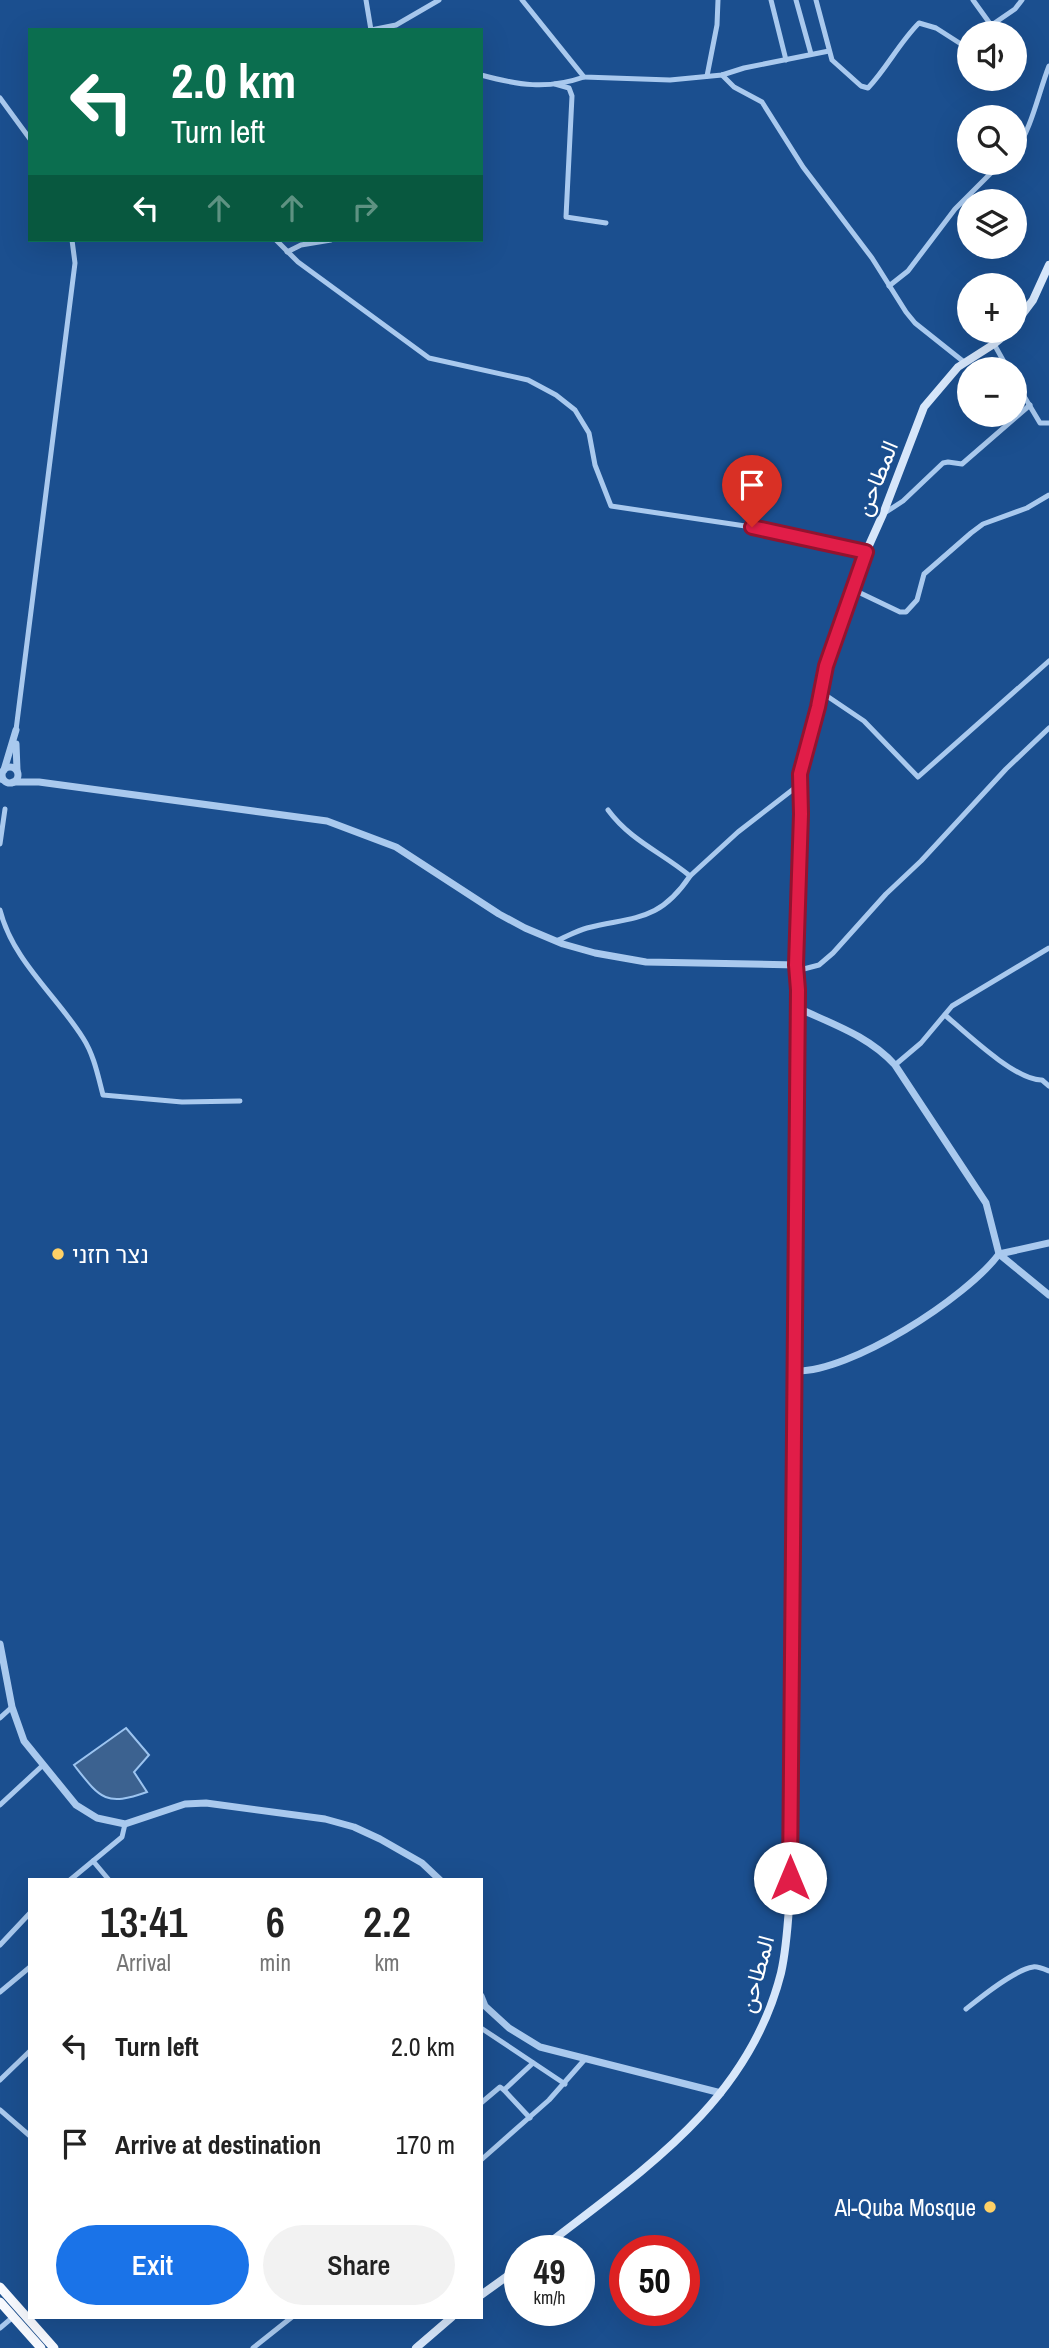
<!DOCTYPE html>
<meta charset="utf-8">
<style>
:root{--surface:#fff;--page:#f2f2f2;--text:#222;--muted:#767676;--accent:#1a73e8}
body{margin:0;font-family:"Archivo Narrow",Vazirmatn,"Noto Sans Hebrew",sans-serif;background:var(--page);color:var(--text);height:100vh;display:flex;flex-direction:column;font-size:26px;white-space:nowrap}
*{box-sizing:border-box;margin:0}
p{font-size:23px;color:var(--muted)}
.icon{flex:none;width:38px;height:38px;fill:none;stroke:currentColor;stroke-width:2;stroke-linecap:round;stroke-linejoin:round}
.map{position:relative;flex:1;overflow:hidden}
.details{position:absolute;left:28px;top:1878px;width:455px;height:441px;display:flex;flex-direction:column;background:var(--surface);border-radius:0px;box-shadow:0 7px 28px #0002}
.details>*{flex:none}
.hud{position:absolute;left:28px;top:28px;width:455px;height:214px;border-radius:0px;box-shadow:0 7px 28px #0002;background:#0b6e4f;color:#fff;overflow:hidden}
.fabs{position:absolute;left:957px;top:21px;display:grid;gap:14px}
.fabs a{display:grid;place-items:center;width:70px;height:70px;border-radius:50%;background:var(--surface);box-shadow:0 7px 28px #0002;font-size:35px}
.speed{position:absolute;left:504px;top:2235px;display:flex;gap:14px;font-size:35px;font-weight:700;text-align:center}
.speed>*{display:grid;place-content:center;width:91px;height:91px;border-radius:50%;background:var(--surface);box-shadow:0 7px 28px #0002;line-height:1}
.speed small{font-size:18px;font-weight:400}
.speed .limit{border:10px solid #d22;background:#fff;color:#111}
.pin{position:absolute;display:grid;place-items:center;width:60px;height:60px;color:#fff;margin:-72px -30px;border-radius:50% 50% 50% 0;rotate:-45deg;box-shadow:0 0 7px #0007}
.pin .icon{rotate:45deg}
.me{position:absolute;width:77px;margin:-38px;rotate:0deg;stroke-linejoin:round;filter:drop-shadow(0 0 5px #0008)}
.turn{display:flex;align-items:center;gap:24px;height:147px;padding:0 28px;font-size:32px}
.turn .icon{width:91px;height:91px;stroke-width:2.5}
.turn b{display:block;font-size:49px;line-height:60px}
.lanes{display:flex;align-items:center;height:66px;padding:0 28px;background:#0003;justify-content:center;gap:35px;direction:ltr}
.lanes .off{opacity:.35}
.eta{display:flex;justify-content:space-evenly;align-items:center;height:119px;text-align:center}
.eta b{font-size:42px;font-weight:600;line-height:49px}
.primary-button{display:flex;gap:14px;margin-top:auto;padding:14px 28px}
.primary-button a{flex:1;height:80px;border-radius:42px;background:var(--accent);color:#fff;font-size:28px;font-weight:600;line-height:80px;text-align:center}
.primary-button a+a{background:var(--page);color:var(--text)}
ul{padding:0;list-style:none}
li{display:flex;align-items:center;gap:21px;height:98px;padding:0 28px}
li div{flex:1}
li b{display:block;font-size:26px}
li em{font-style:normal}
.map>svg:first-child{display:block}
.water{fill:#3c6290;stroke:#9cc4f0;stroke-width:2}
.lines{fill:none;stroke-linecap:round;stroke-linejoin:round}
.minor{stroke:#a9c9ee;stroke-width:5}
.tertiary{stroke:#a9c9ee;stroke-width:7}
.secondary{stroke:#d6e6fa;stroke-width:8}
.trunk{stroke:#f8faff;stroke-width:9}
.route-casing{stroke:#92132f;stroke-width:18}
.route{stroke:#e11d48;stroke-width:12}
.poi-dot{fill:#ffd166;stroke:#1b4f8f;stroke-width:2.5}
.labels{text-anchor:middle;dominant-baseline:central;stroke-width:5;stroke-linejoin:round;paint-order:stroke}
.street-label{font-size:23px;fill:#fff;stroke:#1b4f8f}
.poi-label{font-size:23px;fill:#fff;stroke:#1b4f8f;text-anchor:start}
</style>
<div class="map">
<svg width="1049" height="2348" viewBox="0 0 1049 2348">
<rect width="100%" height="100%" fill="#1b4f8f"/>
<path class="water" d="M126 1728 149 1755 134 1772 147 1792C105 1807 100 1798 74 1765Z"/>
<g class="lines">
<g class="minor">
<path d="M366 0 371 30 396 25 439 0"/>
<path d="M522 0 584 77 670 80 722 75 744 68 829 51"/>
<path d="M771 0 786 60"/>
<path d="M796 0 811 54"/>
<path d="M816 0 832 60 861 86 868 88C887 68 899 43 919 23L936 28 961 44 970 41"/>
<path d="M973 0 991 25"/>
<path d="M980 33 1015 9 1022 0"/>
<path d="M481 75C518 85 547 90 584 77"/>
<path d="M722 75 734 87 762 102 803 167 872 258 906 312 915 323 964 362"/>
<path d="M707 76 717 25 718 0"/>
<path d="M555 84 569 88 572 96 566 217 606 223"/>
<path d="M0 98 30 139"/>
<path d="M1015 151C1031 131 1039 91 1049 66"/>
<path d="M276 240 298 262 429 358 528 380 556 395 575 410 589 433 595 465 611 506 752 527 866 552"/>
<path d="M287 252 301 245 331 240"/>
<path d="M889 286 908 271 955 209 1001 163"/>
<path d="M994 344 1008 369"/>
<path d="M1015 381 1040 423H1049"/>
<path d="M883 514 903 501 943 463 948 462 962 464 1030 405"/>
<path d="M854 590 900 612H906L917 600 924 574 971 533 983 524 1027 508 1049 495"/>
<path d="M821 692 864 721 918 777 1049 661"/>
<path d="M16 730 75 263 72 240"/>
<path d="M0 775 2 773"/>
<path d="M0 780 5 781"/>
<path d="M608 810C631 841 661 852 690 876L738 832 800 784"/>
<path d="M0 844 5 809"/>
<path d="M0 910C13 961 56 995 83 1038 94 1055 98 1076 103 1095L182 1102 240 1101"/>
<path d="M556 941C566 937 576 931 587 928 635 916 659 922 690 876"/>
<path d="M796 971 819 965 833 953 886 894 921 861 1006 769 1049 728"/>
<path d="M945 1015C966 1033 1016 1081 1042 1080L1049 1086"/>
<path d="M895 1065 921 1043 952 1006 1049 948"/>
<path d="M0 1718 12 1707"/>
<path d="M0 1805 42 1766"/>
<path d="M93 1861 122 1837 125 1824"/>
<path d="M70 1880 93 1861 109 1880"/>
<path d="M0 1945 30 1913"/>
<path d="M0 1992 30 1967"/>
<path d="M966 2009C981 1997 1014 1970 1033 1967 1037 1966 1044 1969 1049 1971"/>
<path d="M481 2028 565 2084"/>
<path d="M0 2080 30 2051"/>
<path d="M504 2090 530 2118"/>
<path d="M481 2103 500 2087 504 2090 533 2063"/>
<path d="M0 2110 30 2136"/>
<path d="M481 2160 549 2100 586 2058"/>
<path d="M0 2328 13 2317"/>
<path d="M253 2348 292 2317"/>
</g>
<g class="tertiary">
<path d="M16 744 17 770"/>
<circle cx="10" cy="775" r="8"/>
<path d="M4 770 16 730"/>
<path d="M13 782H39L327 821 396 847 499 914 525 928 563 944 595 953 646 962 797 965"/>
<path d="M798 1008C832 1024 869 1036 895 1065L986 1203 999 1254 1049 1295"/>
<path d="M795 1371C850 1373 966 1298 999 1254L1049 1243"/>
<path d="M0 1644 12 1707 24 1741 76 1805 97 1818 125 1824 185 1804 206 1803 325 1819 354 1827 380 1839 422 1863 440 1880"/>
<path d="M481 1996 485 2006 509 2028 540 2047 721 2093"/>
</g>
<g class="secondary">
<path d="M1015 324 1033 300 1049 265"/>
<path d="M540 2250C640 2172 748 2104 781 1973 787 1947 788 1920 790 1893L798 990 797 965 800 774 833 645 866 552 883 514 924 407 958 367 994 344 1010 331"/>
<path d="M481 2295 520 2267"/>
<path d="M416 2348 452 2317"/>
</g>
<g class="trunk">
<path d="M0 2287 54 2348"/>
<path d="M0 2302 41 2348"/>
</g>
</g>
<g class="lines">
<g class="route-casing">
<path id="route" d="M752 527 866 552 826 666 818 707 800 774 801 814 796 965 798 990 790 1878"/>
</g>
<use href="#route" class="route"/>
</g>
<g class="poi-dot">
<circle cx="58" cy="1254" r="7"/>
<circle cx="990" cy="2207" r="7"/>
</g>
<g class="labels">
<g class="street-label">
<text transform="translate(876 478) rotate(-68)">المطاحن</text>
<text transform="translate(756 1974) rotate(-75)">المطاحن</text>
</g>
<g class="poi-label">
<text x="72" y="1254">נצר חזני</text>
<text x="976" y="2207" text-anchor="end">Al-Quba Mosque</text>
</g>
</g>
</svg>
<div class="fabs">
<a><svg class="icon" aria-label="sound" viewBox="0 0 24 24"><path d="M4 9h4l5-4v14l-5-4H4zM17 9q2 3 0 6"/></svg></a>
<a><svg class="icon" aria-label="search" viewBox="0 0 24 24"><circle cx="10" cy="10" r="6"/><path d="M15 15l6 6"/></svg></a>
<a><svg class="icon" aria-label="layers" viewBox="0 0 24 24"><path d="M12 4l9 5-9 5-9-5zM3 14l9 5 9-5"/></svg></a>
<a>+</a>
<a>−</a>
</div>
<div class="speed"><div>49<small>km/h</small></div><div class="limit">50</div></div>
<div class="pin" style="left:752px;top:527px;background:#d93025"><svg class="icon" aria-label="arrive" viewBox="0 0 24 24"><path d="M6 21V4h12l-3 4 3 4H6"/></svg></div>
<svg class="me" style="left:790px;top:1878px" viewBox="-20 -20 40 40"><circle r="19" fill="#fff"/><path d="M0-13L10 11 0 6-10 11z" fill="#e11d48"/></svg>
<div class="hud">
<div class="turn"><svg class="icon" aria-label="left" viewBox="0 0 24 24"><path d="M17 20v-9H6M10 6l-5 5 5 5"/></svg><div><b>2.0 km</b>Turn left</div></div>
<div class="lanes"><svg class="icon" aria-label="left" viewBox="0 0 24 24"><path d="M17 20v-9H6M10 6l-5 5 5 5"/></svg><svg class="icon off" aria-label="ahead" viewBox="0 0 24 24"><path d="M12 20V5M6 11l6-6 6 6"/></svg><svg class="icon off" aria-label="ahead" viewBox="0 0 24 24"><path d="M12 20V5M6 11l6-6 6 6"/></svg><svg class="icon off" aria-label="right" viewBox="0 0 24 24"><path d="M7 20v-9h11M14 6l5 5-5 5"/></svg></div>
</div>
<section class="details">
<div class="eta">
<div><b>13:41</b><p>Arrival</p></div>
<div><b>6</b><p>min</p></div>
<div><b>2.2</b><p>km</p></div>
</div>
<ul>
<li><svg class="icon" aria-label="left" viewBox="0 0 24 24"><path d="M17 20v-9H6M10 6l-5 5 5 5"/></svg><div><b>Turn left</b></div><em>2.0 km</em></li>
<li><svg class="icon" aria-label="arrive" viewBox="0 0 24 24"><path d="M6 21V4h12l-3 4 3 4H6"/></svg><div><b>Arrive at destination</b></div><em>170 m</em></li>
</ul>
<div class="primary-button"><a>Exit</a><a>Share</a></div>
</section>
</div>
